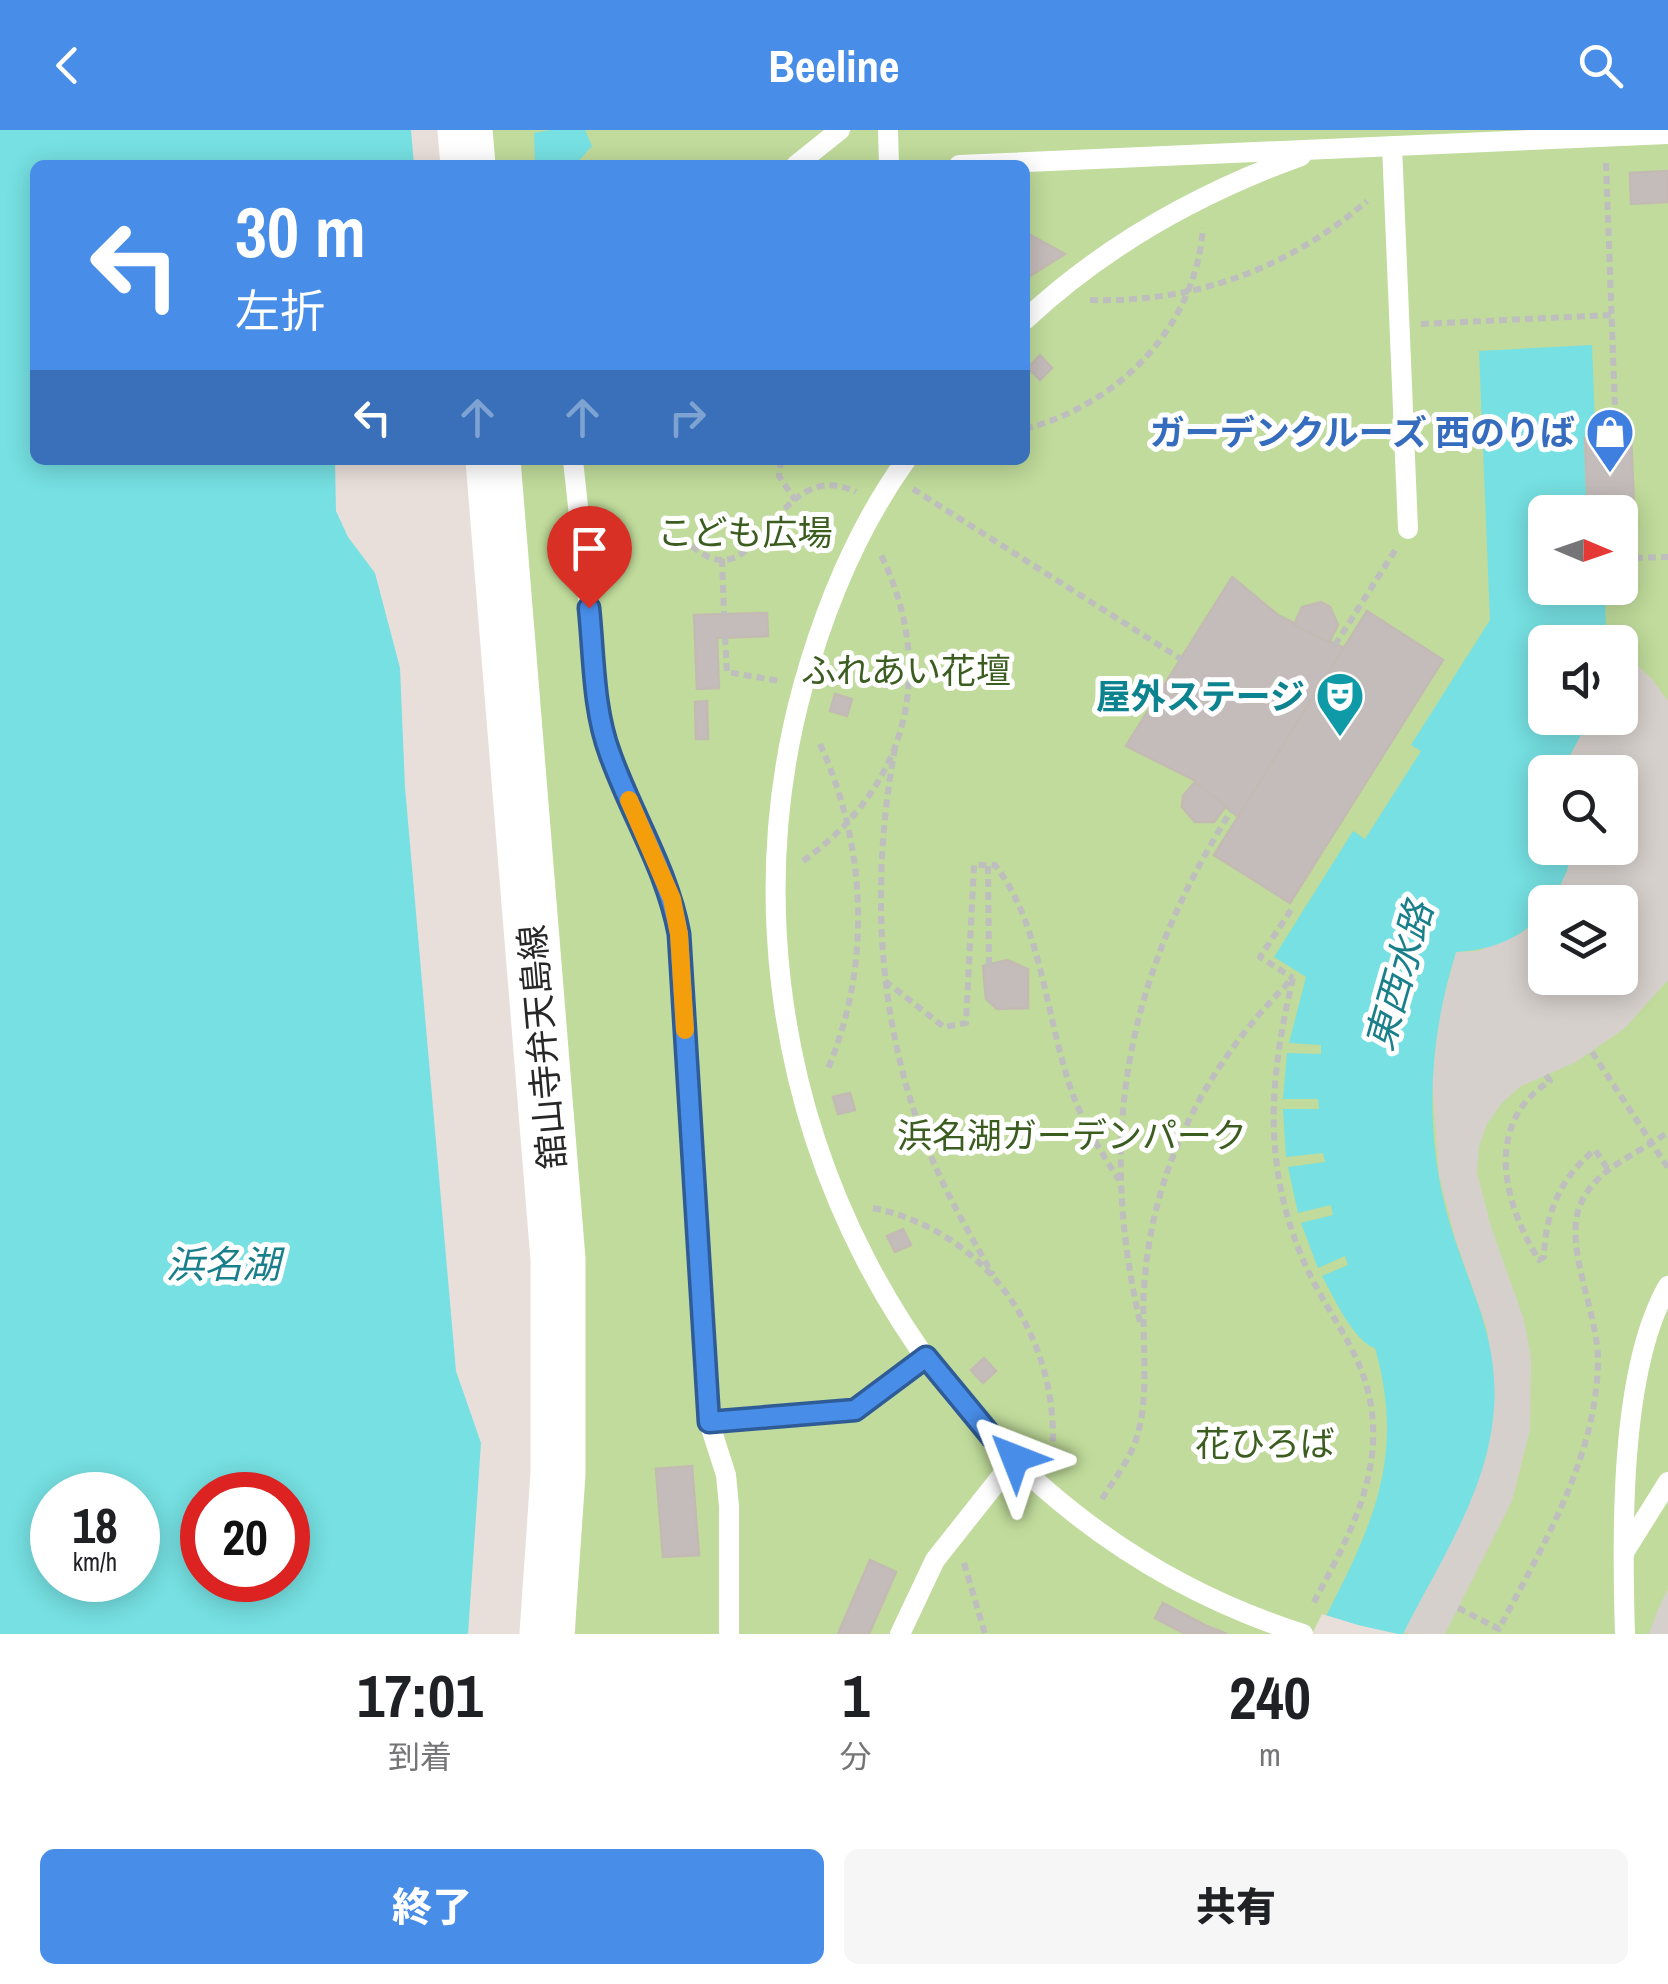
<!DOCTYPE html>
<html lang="ja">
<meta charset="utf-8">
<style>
:root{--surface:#fff;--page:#f6f6f6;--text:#202124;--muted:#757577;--accent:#488de8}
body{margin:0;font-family:"Archivo Narrow","Noto Sans JP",sans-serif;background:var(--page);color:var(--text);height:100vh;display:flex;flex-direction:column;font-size:38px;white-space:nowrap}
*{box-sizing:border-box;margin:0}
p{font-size:32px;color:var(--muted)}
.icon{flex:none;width:55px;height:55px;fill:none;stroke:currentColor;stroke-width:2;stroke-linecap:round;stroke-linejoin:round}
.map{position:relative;height:1504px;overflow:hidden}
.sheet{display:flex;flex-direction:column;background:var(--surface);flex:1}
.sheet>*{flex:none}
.banner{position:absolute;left:30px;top:30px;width:1000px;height:305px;border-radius:15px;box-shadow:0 5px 25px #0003;background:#488de8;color:#fff;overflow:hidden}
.needle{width:65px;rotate:92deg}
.buttons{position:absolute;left:1528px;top:365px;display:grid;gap:20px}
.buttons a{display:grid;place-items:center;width:110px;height:110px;border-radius:15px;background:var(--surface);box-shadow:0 5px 25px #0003;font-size:50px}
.speed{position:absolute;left:30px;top:1342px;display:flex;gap:20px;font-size:50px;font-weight:700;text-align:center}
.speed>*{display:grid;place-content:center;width:130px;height:130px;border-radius:50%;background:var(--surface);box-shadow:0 5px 25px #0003;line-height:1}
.speed small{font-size:25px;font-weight:400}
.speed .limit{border:15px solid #d22;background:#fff;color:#111}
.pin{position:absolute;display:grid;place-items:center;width:85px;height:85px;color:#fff;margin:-102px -42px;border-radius:50% 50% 50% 0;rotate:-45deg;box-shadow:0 0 10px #0007}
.pin .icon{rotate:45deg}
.me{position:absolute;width:110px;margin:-55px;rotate:315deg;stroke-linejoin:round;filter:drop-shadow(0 0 8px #0008)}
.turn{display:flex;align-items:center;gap:35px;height:210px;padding:0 40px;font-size:45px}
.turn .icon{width:130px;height:130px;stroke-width:2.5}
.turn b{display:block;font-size:70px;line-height:85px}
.lanes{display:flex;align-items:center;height:95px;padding:0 40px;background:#0003;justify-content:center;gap:50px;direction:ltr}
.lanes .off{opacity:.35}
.eta{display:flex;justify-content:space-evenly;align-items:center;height:170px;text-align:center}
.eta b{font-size:60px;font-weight:800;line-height:70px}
.cta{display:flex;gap:20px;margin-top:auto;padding:20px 40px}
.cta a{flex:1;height:115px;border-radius:15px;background:var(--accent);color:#fff;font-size:40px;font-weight:800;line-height:115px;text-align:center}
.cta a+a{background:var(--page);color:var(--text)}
header{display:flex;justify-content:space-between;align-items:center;height:130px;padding:0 40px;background:var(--accent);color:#fff;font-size:45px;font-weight:800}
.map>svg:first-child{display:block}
.green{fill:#c0db9b;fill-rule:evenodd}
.plaza{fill:#d6d0cc}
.water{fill:#76e0e2;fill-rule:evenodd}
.pier{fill:#e9dfda}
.building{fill:#c4bcba;stroke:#c4bab4;stroke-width:2.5}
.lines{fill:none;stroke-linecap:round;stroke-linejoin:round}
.path{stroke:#bebebe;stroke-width:6;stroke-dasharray:8 5;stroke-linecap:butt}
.service{stroke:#fff;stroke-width:20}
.secondary{stroke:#fff;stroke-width:55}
.route-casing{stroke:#2f5c97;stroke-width:25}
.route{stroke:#488de8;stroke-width:18}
.slow{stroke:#f59e0b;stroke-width:18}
.labels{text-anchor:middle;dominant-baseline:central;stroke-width:10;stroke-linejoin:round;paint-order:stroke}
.shop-label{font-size:35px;font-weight:bold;fill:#366cbe;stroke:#fff;text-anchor:end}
.park-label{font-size:35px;fill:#3b5d1f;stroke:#fff}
.culture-label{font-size:35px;font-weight:bold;fill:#0d838f;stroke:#fff;text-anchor:end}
.street-label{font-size:35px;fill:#272727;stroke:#fff}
.water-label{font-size:38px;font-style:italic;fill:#197f8a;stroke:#fff}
</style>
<header><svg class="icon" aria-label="back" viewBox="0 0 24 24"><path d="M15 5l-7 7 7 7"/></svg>Beeline<svg class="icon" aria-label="search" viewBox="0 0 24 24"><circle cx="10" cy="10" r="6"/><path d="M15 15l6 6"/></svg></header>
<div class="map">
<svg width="1668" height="1504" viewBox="0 0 1668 1504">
<rect width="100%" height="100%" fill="#e9dfda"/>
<path class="green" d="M487 0H1668V1504H575L584 1313 516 330H1025V35H490ZM1545 382H1620V458H1545ZM1545 512H1620V588H1545ZM1545 642H1620V718H1545ZM1545 772H1620V848H1545Z"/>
<g class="plaza">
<path d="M1620 519 1652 549 1668 571V850L1625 898 1576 932 1521 956 1502 973 1487 994 1479 1017 1477 1043 1491 1097 1524 1190 1531 1227 1530 1300 1512 1371 1445 1504H1411L1403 1502 1476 1357 1486 1326 1495 1263 1487 1199 1455 1108 1439 1045 1432 949 1439 884 1456 822 1478 821 1527 799 1545 781V848H1620V772H1552L1567 741 1571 718H1620V642H1561L1590 588H1620Z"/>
<path d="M1668 1459V1504H1649L1658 1479Z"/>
</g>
<g class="water">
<path d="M0 0H411L414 35H35V330H335L336 381 348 407 375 443 400 538 405 657 456 1241 481 1313 468 1504H0ZM52 1365H138V1450H52ZM202 1365H288V1450H202Z"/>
<path d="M551 0H585L592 16 575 35H535L534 3Z"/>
<path d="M1592 215 1595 294 1594 305 1584 307 1587 382H1545V458H1605L1606 512H1545V588H1590L1561 642H1545V718H1571L1567 741 1552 772H1545V781C1522 809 1491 820 1456 822 1430 905 1424 991 1445 1076 1465 1155 1505 1209 1492 1296 1482 1370 1436 1438 1403 1504H1317C1368 1403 1408 1333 1375 1218 1354 1212 1333 1166 1322 1146L1348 1135 1345 1126 1318 1138 1301 1093 1333 1085 1331 1075 1298 1083 1288 1037 1325 1032 1323 1023 1286 1027 1283 979H1319L1318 969H1283L1287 923 1321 924V915L1289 913 1306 847 1274 827 1353 701 1365 709 1421 621 1411 615 1490 490 1479 221Z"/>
</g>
<path class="pier" d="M1322 1484 1358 1495 1398 1504H1312Z"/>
<g class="building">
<path d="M1668 41V72L1631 74 1630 43Z"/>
<path d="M1025 102 1065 124 1025 149Z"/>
<path d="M1040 225 1052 238 1040 250 1028 238Z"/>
<path d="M1631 306 1636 419 1620 420V382H1588L1585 308Z"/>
<path d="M1232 447 1278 485 1344 518 1238 687 1192 649 1126 616Z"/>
<path d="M1321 472 1330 477 1338 495 1329 512 1294 495 1302 477Z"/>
<path d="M1367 481 1443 530 1290 773 1214 725Z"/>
<path d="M767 483 768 506 717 508 719 558 697 559 694 485Z"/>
<path d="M835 564 852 569 847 586 830 581Z"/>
<path d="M707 571 708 609H696L695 572Z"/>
<path d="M1195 652 1226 676 1214 692H1195L1182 677 1183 666Z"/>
<path d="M1007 830 1028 839V878L997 879 986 869 983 836Z"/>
<path d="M850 963 855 980 838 984 833 967Z"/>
<path d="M903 1099 911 1115 895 1122 887 1106Z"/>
<path d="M984 1228 996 1241 983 1253 971 1240Z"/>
<path d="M692 1336 699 1425 663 1427 656 1339Z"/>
<path d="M870 1430 896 1442 869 1504H838Z"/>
<path d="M1163 1473 1207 1496 1227 1504H1185L1155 1488Z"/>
</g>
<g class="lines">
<g class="path">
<path d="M1606 33 1616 306"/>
<path d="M1090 170C1194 173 1288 139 1367 71"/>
<path d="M1421 194 1612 185"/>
<path d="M1025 299C1119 274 1195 198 1203 98"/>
<path d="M781 330 779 346 795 370"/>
<path d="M913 359 1181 529"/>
<path d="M692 416C761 476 774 322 856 362"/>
<path d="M1630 420V428L1668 427"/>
<path d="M722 429 724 484"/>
<path d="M725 507 727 542 780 551"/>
<path d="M1335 515 1396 419"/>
<path d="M820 614C867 717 872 836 827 941"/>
<path d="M895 618C871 749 876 883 924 1009 942 1057 968 1101 993 1145"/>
<path d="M803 731C909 656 938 537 879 421"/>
<path d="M988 736 989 835"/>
<path d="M1291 780 1260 827 1293 848"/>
<path d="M1293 848C1270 945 1262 1030 1301 1125 1329 1194 1377 1230 1373 1314 1369 1374 1339 1424 1312 1476"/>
<path d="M885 851 944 897 966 893 974 735H995C1039 791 1046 880 1067 947 1078 985 1098 1017 1119 1050"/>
<path d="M1592 922 1668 1038"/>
<path d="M1546 945 1550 951C1483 993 1503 1073 1539 1130L1544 1127C1545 1085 1560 1047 1595 1020L1609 1041"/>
<path d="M873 1078C990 1102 1062 1212 1052 1327"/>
<path d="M1140 1192C1096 1001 1128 845 1231 681"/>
<path d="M1102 1369C1115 1348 1132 1327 1138 1303 1150 1260 1141 1203 1144 1158 1152 1036 1207 934 1292 849"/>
<path d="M964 1433 985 1504"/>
<path d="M1458 1478 1499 1499C1543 1415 1597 1327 1598 1230 1598 1182 1562 1114 1581 1073 1597 1037 1639 1024 1668 1002"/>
</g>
<g class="service">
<path d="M888 0 889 35"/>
<path d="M1392 16 1408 399"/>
<path d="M796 35 840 0"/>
<path d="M959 35 1668 4"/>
<path d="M1025 190C1104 116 1199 63 1301 26"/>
<path d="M573 330 601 590 618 647 660 735 672 769 679 804 709 1292 726 1345 729 1376V1504"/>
<path d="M906 330C858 397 825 477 803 556 696 947 911 1380 1303 1504"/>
<path d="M709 1292 855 1280 926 1227"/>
<path d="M1625 1421 1668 1352"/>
<path d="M900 1504 935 1430 1015 1329"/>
<path d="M1625 1504C1622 1407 1619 1241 1668 1156"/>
</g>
<g class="secondary">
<path d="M465 0 468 35"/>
<path d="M493 330 558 1129V1344L547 1504"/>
</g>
</g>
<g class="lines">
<g class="route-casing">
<path id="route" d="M589 478C594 526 593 579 610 624 632 686 667 739 679 804L709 1292 855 1280 926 1227 992 1307 1015 1328"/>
</g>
<use href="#route" class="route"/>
<path class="slow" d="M629 670 672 769 679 804 685 900"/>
</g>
<defs>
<g id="shop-pin" transform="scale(2.5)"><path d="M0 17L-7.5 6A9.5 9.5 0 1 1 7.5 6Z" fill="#3f7fe0" stroke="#fff"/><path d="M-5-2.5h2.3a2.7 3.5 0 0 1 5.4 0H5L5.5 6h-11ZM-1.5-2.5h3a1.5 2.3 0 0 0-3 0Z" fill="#fff"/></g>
<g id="theatre-pin" transform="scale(2.5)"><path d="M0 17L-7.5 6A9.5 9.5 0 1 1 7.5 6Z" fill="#0f9aa8" stroke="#fff"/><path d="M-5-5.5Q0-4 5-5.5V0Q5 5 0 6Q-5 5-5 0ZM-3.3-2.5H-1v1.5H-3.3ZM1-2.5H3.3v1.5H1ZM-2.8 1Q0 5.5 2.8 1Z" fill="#fff"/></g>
</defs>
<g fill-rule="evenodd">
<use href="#shop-pin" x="1610" y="302"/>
<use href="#theatre-pin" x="1340" y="566"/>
</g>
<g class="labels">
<g class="shop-label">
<text x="1575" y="302">ガーデンクルーズ 西のりば</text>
</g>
<g class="park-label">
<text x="745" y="402">こども広場</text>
<text x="906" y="540">ふれあい花壇</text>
<text x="1072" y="1005">浜名湖ガーデンパーク</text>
<text x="1265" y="1313">花ひろば</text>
</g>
<g class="culture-label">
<text x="1305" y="566">屋外ステージ</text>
</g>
<g class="street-label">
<text transform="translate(542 917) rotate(-95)">舘山寺弁天島線</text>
</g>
<g class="water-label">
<text transform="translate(1399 846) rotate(-74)">東西水路</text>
<text x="223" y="1134">浜名湖</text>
</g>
</g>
</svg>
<div class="buttons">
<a><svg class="needle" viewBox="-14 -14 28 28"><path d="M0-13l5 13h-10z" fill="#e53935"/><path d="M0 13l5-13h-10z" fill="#757577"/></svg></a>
<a><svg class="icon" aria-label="sound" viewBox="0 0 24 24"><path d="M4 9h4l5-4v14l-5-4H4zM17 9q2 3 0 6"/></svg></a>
<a><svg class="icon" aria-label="search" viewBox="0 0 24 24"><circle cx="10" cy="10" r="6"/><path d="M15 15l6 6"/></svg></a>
<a><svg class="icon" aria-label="layers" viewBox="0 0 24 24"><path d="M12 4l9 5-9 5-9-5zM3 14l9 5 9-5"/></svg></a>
</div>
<div class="speed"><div>18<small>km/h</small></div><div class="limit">20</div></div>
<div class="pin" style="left:589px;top:478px;background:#d93025"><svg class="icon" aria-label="arrive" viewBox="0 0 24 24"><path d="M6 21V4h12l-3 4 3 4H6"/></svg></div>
<svg class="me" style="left:1015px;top:1328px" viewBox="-20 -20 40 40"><path d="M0-17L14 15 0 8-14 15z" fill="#488de8" stroke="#fff" stroke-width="4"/></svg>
<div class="banner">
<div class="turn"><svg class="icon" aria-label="left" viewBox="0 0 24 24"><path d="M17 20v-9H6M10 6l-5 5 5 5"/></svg><div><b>30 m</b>左折</div></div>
<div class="lanes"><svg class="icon" aria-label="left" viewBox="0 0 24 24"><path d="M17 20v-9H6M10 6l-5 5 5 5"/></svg><svg class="icon off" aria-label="ahead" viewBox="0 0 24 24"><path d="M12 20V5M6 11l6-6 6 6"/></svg><svg class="icon off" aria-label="ahead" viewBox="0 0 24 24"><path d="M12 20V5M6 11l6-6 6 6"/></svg><svg class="icon off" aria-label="right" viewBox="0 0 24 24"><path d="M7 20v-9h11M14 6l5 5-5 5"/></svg></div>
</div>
</div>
<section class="sheet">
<div class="eta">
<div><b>17:01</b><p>到着</p></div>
<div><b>1</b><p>分</p></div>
<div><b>240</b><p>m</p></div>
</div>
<div class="cta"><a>終了</a><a>共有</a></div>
</section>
